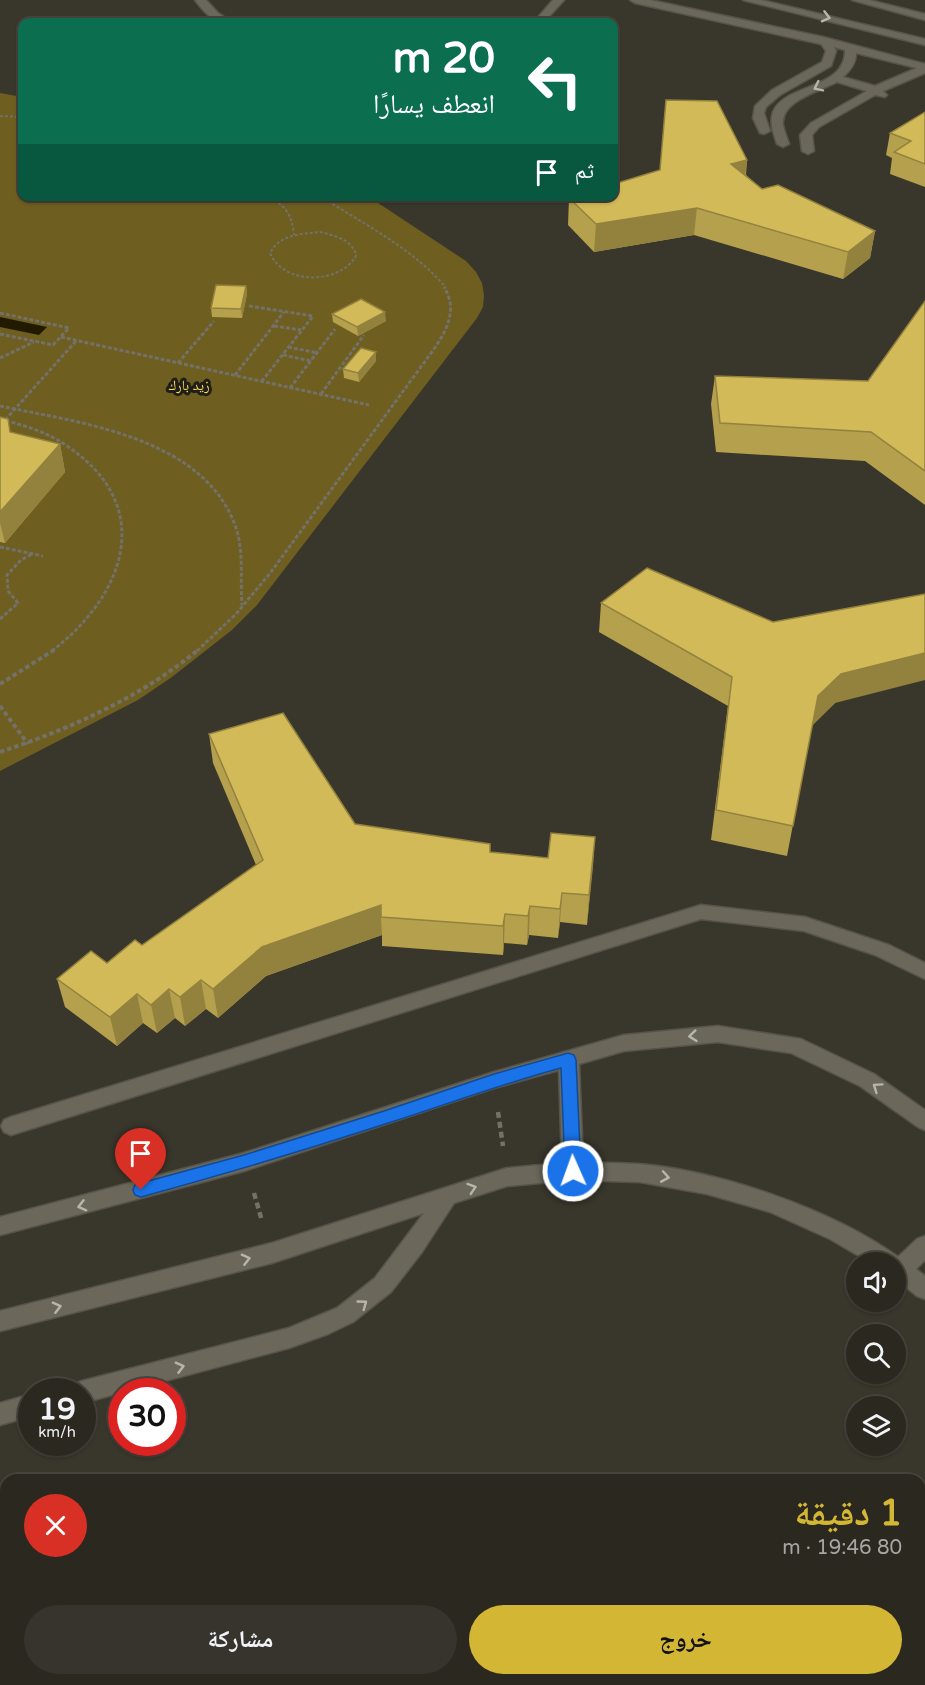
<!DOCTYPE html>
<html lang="ar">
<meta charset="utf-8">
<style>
:root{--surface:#2b2820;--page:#37342d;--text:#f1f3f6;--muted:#a6a6a5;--line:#47443e;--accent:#d4b635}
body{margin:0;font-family:"Varela Round","Noto Naskh Arabic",sans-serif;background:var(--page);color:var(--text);direction:rtl;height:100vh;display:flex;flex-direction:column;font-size:22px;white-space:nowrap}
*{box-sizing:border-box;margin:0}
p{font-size:20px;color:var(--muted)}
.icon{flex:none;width:33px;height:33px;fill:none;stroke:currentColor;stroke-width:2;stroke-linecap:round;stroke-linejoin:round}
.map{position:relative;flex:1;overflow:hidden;direction:ltr}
.drawer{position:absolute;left:0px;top:1474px;width:926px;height:212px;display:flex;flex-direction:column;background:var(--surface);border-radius:18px 18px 0 0;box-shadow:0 2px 4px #0004,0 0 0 2px var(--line);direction:rtl}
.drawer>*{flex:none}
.banner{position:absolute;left:18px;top:18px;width:600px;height:183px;border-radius:12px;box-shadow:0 2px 4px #0004,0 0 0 2px var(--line);direction:rtl;background:#0b6e4f;color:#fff;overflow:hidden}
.controls{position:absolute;left:846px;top:1252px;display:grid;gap:12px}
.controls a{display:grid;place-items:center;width:60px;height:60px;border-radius:50%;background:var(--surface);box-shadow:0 2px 4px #0004,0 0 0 2px var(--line);font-size:30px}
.speed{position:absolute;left:18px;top:1378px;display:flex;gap:12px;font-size:30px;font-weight:700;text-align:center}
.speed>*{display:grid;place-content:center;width:78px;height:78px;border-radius:50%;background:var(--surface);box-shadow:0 2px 4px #0004,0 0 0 2px var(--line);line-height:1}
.speed small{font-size:15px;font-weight:400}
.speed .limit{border:9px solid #d22;background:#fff;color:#111}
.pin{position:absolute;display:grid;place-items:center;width:51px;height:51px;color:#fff;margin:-62px -26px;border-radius:50% 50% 50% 0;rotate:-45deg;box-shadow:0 0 6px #0007}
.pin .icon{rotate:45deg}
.me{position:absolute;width:66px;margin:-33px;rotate:358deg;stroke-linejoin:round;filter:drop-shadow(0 0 4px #0008)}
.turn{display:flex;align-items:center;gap:21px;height:126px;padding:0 24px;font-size:27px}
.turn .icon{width:78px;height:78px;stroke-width:2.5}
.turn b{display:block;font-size:42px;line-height:51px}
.then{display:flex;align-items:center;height:57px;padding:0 24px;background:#0003;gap:12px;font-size:22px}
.round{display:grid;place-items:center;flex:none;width:63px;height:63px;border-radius:32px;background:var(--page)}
.summary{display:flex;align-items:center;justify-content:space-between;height:102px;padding:0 24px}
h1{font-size:36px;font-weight:700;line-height:45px;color:var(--accent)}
.button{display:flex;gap:12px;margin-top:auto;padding:12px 24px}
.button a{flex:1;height:69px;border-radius:36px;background:var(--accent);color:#111;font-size:24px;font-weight:700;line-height:69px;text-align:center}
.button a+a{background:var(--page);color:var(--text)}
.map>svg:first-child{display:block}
.green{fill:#6e5e1f}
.water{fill:#211900}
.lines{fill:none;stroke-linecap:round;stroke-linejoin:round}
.minor-casing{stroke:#56544a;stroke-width:3}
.path-far3{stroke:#747168;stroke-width:2;stroke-dasharray:3 2;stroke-linecap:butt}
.path-far2{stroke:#747168;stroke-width:3;stroke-dasharray:4 2;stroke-linecap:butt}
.path-far1{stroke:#747168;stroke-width:4;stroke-dasharray:4.5 3;stroke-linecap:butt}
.path{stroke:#747168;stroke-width:4.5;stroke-dasharray:6 4;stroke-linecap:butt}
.minor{fill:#6b685b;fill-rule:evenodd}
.wall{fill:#b5a04d}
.shaded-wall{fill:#93823e}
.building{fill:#d2ba59;stroke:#93823e;stroke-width:1.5}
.oneway{stroke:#b7b5ac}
.route{fill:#1a73e8;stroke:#114b97;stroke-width:1.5}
.labels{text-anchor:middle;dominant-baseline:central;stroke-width:6;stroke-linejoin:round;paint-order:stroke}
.far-park-label{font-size:14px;fill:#fada57;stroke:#1f1e18}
</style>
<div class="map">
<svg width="925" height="1685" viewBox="0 0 925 1685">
<rect width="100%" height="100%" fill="#39362b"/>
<path class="green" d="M0 93 22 97V196L369 197 466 261 476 272 482 283 484 295 483 307 477 318 257 605 232 630 172 677 138 700 0 771Z"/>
<path class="water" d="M0 317 47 327 39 335 0 327Z"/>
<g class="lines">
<g class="minor-casing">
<g id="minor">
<path d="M195 0H206L218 13 231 22C214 24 205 13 195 0Z"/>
<path d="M553 0H564L544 22H534Z"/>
<path d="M630 0H650L823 37 925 64V73L883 91 887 95 885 97 875 95 819 127 812 135 814 151 808 154 802 151 800 135 811 123 867 91 837 82C820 91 780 101 783 125 784 131 787 138 789 144L783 147 777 144C774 134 769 122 773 112 785 83 846 90 845 50L834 47 836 51 831 66 780 95 766 107 764 113 770 131 764 134 760 133 753 118 755 106 772 90 822 62 826 51 821 44 635 3ZM856 53 917 68 875 86 843 77C851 70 856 63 856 53Z"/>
<path d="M743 0H761L925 39V45Z"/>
<path d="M852 0H869L925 14V20Z"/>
<path d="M701 905 805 917 889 945 925 963V979L875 955 804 931 701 919 11 1135 4 1132 1 1126 4 1120 11 1117Z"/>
<path d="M718 1026 801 1039 874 1074 925 1110V1130L918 1127 860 1086 791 1053 718 1042 624 1051 579 1064 583 1162C601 1163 620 1163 638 1164 718 1170 833 1210 898 1257L917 1239 925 1236V1260L916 1269 925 1276V1299L917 1296 896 1279V1263H871L830 1239 770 1212 707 1194 640 1182 573 1180 507 1186 454 1203 422 1252 391 1292 353 1322 328 1334 289 1348 82 1403V1392H70L74 1384 82 1381 289 1328 337 1308 375 1278 424 1213 272 1263 0 1331V1311L272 1243 507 1168 562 1163 559 1070 494 1088 244 1171 0 1235V1217L244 1153 494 1072 624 1035Z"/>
<path d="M32 1394V1416L0 1425V1403Z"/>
<path d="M394 1680H432L430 1685H392Z"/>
<path d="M451 1680H480L482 1685H449Z"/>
<rect x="647" y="1680" width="26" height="5"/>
<path d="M790 1680H819L817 1685H788Z"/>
<path d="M821 1680H847L849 1685H823Z"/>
</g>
</g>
<g class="path-far3">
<path d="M0 116 22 117"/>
<path d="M265 196C285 203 292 215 294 235"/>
<path d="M320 196C362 223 414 249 446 288"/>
<path d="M320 232C333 235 354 240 356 256 339 285 283 285 270 253 280 234 301 234 320 232Z"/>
</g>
<g class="path-far2">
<path d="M249 306 313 316 262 381"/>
<path d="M0 313 69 328 53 345 0 334"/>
<path d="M274 326 301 330"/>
<path d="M61 337 369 405"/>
<path d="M288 347 318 353"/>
<path d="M283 355 311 361"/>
<path d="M0 358 34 342"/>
<path d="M178 363 214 321"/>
<path d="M235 375 284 312"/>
<path d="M290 388 335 329"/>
<path d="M321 394 364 335"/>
<path d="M0 406C81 423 205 437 236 528 244 551 240 580 242 605"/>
<path d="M0 419C22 425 45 431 64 444 157 504 127 593 52 651"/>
<path d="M5 420 77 340"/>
<path d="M0 547 43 556"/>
<path d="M0 619 18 603 8 591 7 575 21 560 32 554"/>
<path d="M197 651 236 614 271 572 434 349C447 330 458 309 444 287"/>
</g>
<g class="path-far1">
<path d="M0 684 54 650"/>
<path d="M0 706 28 744"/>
<path d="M0 752C70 729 141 697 198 650"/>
</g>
<g class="path">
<path d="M498 1112 503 1146"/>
<path d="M254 1193 262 1221"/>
</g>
<use href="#minor" class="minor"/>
</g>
<g class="wall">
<path d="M925 112V187L890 174 892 158 886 155 890 133Z"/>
<path d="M747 160 746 175 762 189 875 231 870 258 843 279 694 235 594 252 568 225 569 198Z"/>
<path d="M246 286 247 294 242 318 212 317 211 308Z"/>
<path d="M925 301V505L865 461 716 452 711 404 715 376 868 381Z"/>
<path d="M332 314 386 321 358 336 333 322Z"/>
<path d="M376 361 359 382 344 378 343 369Z"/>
<path d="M0 417 10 432 60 444 65 472 5 543 0 542Z"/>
<path d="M601 603 773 622 835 703 812 725 787 856 711 840 728 706 599 632Z"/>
<path d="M209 734 355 824 490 853 548 858 595 837 587 925 560 922 558 938 529 935 527 945 504 943 503 955 382 946V935L266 976 218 1018 206 1009 185 1026 175 1018 157 1033 143 1023 117 1046 65 1007 57 979 107 963 142 945 256 865 213 763Z"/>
</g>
<g class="shaded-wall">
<path d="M747 160 744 187 731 164Z"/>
<path d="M697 208 694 235 594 252 596 224Z"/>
<path d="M875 231 870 258 843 279 848 252Z"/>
<path d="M246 286 247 294 242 318 241 309Z"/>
<path d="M385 312 386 321 358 336 357 327Z"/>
<path d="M376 352V361L359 382 358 373Z"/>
<path d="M60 444 65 472 5 543 0 523V512Z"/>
<path d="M925 653V680L835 703 812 726 818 696 841 674Z"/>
<path d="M595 837 593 867 587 925 589 895Z"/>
<path d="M562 893 560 922 558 938 560 909Z"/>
<path d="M381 905V917L382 935 266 976 218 1018 213 989 262 947Z"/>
<path d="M530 906 529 935 527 945 528 916Z"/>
<path d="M505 914 504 943 503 955V926Z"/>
<path d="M201 980 206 1009 185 1026 180 997Z"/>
<path d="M169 989 175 1018 157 1033 151 1005Z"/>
<path d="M137 994 143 1023 117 1046 110 1017Z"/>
</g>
<g class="building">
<path d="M666 100 717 101 747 160 731 164 762 189 778 185 875 231 848 252 697 208 596 224 569 198 574 196H614V184L660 170Z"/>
<path d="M925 112V164L894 152 911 141 890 133Z"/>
<path d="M216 285 246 286 241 309 211 308Z"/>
<path d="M361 299 385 312 357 327 332 314Z"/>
<path d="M925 301V471L871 432 720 423 715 376 868 381Z"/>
<path d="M361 348 376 352 358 373 343 369Z"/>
<path d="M0 417 8 419 10 432 60 444 0 512Z"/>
<path d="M647 568 773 622 925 594V653L841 674 818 696 793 826 716 810 732 677 601 603Z"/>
<path d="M283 713 355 824 490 844V852L548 858 551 833 595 837 589 895 562 893 560 909 530 906 528 916 505 914 503 926 381 917V905L262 947 213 989 201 980 180 997 169 989 151 1005 137 994 110 1017 57 979 91 951 107 963 135 940 142 945 263 860 209 734Z"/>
</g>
<defs><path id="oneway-chevron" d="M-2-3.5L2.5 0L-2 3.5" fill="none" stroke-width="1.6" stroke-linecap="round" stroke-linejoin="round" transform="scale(1.5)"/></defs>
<g class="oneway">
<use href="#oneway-chevron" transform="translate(826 17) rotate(14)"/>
<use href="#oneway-chevron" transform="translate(818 87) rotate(154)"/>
<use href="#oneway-chevron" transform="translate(693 1036) rotate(174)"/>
<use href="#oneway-chevron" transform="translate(877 1087) rotate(-145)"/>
<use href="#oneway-chevron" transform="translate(665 1177) rotate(10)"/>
<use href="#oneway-chevron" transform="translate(472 1188) rotate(-18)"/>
<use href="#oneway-chevron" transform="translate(82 1206) rotate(165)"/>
<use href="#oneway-chevron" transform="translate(246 1259) rotate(-14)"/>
<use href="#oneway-chevron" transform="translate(363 1304) rotate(-36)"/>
<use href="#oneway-chevron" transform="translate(57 1307) rotate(-14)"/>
<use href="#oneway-chevron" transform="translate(180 1367) rotate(-15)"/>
</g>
<path class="route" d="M568 1053 574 1055 576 1060 581 1171 579 1176 573 1178 568 1176 565 1171 561 1068C501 1084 442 1106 382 1125 302 1151 222 1175 141 1197L135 1195 133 1190 135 1185 141 1183 244 1155 384 1111 494 1074Z"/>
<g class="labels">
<g class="far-park-label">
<text x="189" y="385">زيد بارك</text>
</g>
</g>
</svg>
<div class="controls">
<a><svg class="icon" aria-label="sound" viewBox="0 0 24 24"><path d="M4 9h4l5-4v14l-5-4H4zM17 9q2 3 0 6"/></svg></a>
<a><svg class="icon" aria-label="search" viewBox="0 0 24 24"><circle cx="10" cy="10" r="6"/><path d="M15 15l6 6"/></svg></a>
<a><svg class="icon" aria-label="layers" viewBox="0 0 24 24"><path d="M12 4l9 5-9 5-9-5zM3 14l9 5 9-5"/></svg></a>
</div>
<div class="speed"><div>19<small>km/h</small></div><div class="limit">30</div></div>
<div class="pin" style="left:141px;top:1190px;background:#d93025"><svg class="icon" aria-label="arrive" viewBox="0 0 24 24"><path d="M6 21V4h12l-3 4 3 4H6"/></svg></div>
<svg class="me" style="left:573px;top:1171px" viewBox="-20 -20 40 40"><circle r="17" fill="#1a73e8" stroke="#fff" stroke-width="3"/><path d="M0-11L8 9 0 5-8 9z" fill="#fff"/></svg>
<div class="banner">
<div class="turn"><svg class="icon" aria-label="left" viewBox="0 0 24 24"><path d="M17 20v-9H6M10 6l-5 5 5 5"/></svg><div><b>20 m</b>انعطف يسارًا</div></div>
<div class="then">ثم<svg class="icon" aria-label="arrive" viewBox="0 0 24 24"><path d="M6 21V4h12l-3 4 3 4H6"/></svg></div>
</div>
<section class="drawer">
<div class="summary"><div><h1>1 دقيقة</h1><p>80 m · 19:46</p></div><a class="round" style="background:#d93025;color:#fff"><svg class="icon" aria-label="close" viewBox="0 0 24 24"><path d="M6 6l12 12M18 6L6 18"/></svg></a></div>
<div class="button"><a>خروج</a><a>مشاركة</a></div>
</section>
</div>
